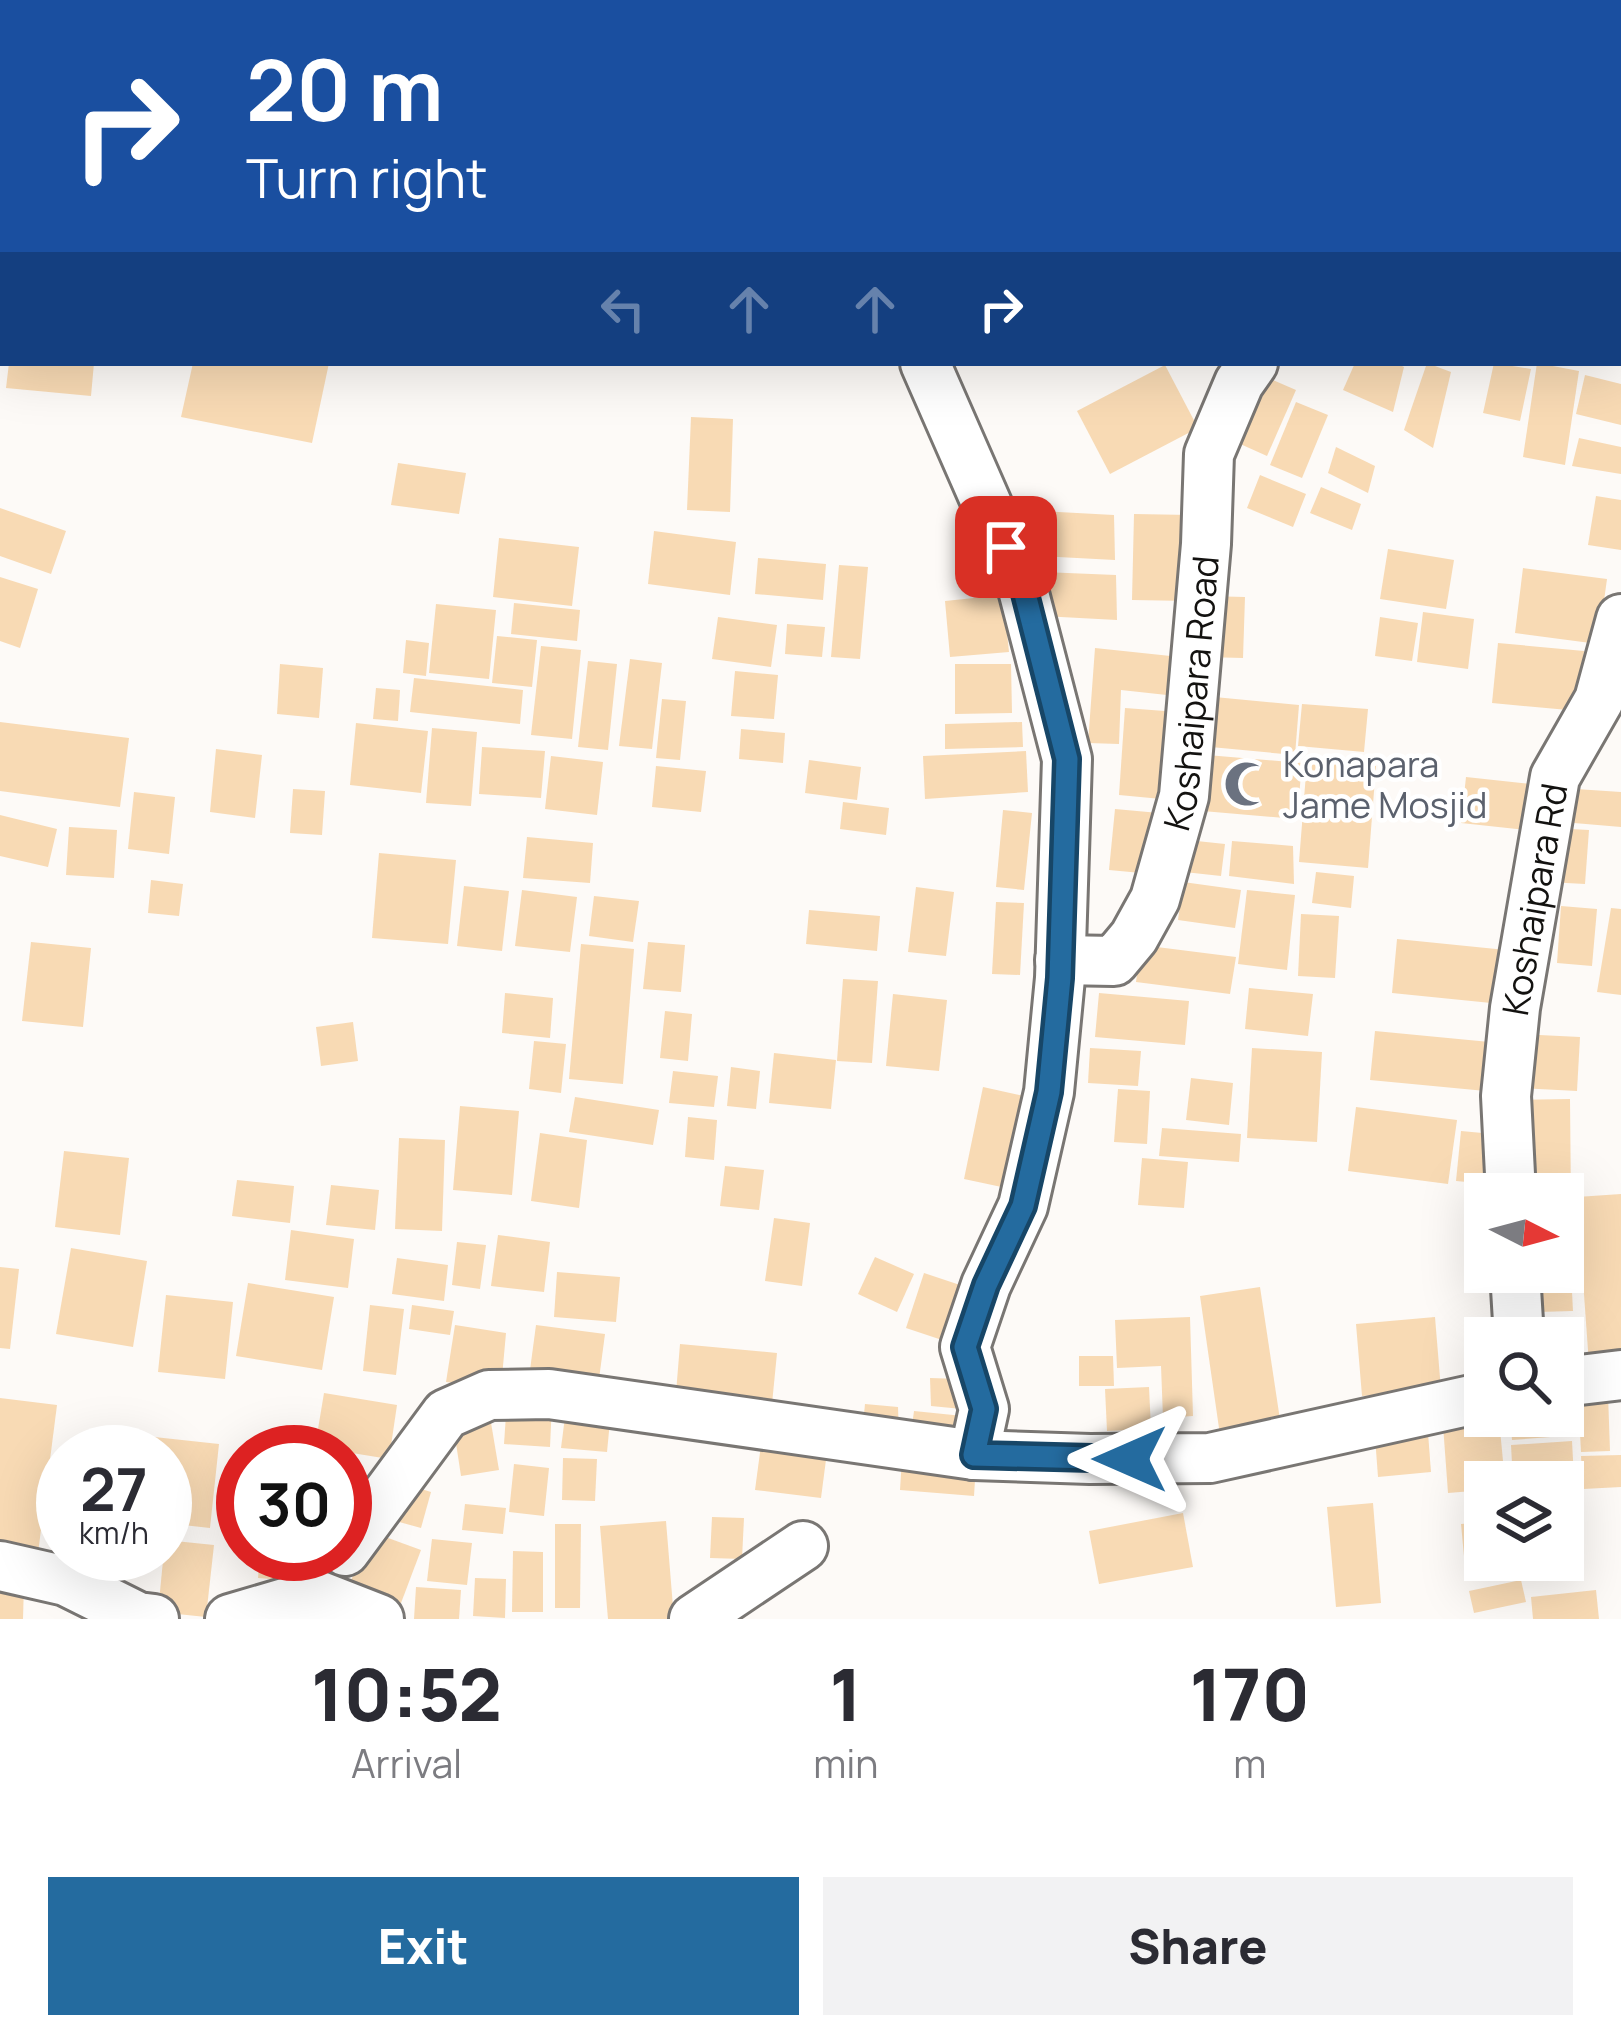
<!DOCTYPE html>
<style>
:root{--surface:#fff;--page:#f2f2f3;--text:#2b2b33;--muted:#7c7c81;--accent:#246b9f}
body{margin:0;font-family:Manrope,sans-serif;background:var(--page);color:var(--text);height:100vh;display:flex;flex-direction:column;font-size:45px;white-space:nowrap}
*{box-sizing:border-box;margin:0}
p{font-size:39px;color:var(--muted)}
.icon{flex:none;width:66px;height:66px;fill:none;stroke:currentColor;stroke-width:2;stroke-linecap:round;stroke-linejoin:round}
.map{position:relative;height:1619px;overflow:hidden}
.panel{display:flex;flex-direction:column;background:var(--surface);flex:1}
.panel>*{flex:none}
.top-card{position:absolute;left:0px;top:0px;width:1623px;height:366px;box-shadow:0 12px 48px #0002;background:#1a4fa0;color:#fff;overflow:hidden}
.needle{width:78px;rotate:96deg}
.tools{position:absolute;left:1464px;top:1173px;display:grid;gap:24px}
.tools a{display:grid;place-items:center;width:120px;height:120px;border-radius:0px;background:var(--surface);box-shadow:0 12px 48px #0002;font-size:60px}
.speed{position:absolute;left:36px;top:1425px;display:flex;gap:24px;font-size:60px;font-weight:700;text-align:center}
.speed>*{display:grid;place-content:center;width:156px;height:156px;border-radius:50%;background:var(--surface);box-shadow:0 12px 48px #0002;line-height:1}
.speed small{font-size:30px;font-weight:400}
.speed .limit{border:18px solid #d22;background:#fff;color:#111}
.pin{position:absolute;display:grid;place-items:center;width:102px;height:102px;color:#fff;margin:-51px;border-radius:24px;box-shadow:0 6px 18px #0006}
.me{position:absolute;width:132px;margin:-66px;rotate:270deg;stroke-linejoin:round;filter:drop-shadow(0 0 9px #0008)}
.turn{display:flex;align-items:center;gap:42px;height:252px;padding:0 48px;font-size:54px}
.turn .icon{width:156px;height:156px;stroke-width:2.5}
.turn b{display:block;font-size:84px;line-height:102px}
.lanes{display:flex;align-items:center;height:114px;padding:0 48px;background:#0003;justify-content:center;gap:60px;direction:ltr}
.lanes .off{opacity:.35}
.eta{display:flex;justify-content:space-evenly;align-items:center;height:204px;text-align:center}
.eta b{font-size:72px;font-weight:800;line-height:84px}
.primary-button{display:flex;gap:24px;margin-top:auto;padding:24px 48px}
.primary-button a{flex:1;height:138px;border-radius:0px;background:var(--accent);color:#fff;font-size:48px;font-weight:800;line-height:138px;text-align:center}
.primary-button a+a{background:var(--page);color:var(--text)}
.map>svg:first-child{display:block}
.water{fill:#a2c2e5}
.building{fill:#f8dab4}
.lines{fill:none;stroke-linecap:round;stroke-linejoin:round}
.street-casing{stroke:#797673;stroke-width:54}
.street{stroke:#fff;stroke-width:48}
.route-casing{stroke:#174667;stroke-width:30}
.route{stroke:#246b9f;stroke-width:21}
.labels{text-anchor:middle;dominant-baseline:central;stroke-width:9;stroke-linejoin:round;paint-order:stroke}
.street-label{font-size:36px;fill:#131210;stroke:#fff}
.worship-label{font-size:36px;fill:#5b616d;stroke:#fff;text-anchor:start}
</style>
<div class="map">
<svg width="1621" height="1619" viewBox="0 0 1621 1619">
<rect width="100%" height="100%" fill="#fdfaf7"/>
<g class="water">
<path d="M207 0H617L207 3Z"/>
<path d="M948 0H1251L1252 3H947Z"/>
</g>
<g class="building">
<path d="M9 363H94L91 396 6 388Z"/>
<path d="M193 363H329L312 443 181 417Z"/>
<path d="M1355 363H1396L1404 367 1393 412 1343 390Z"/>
<path d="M1427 363 1451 372 1433 448 1404 430Z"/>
<path d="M1494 363 1531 369 1520 421 1483 413Z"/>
<path d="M1537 363 1579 371 1565 465 1523 457Z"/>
<path d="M1165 365 1198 428 1110 474 1077 411Z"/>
<path d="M1585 375 1621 384V425L1576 414Z"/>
<path d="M1266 377 1296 390 1267 456 1238 443Z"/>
<path d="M1296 402 1328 415 1302 478 1270 465Z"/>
<path d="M691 417 733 419 730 512 687 510Z"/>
<path d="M1579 438 1621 447V474L1572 466Z"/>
<path d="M1336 447 1375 466 1368 493 1328 473Z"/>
<path d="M398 463 466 473 459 514 391 505Z"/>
<path d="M1260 475 1306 494 1293 527 1247 508Z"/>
<path d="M1321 487 1361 504 1352 530 1310 513Z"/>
<path d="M1596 496 1621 500V550L1588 545Z"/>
<path d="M0 508 66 531 51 574 0 556Z"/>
<path d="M1040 511 1114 515 1115 560 1039 556Z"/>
<path d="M1134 514 1191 515 1189 601 1132 600Z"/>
<path d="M654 531 736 542 730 595 648 584Z"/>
<path d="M499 538 579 547 572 606 493 597Z"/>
<path d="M1388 549 1454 560 1446 609 1380 599Z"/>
<path d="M758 558 826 564 823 600 755 594Z"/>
<path d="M839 565 868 567 860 659 831 657Z"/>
<path d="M1523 568 1607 579 1598 644 1515 633Z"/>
<path d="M1043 572 1116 575 1117 620 1042 616Z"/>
<path d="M0 577 38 589 20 648 0 641Z"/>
<path d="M1003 595 1009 652 950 657 945 601Z"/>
<path d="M1206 596 1245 597 1243 658 1204 657Z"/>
<path d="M514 603 580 610 577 641 511 634Z"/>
<path d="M436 604 496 610 489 679 429 673Z"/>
<path d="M1423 612 1474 619 1468 669 1417 662Z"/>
<path d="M718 617 777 625 771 667 712 659Z"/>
<path d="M1380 617 1418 623 1412 661 1375 656Z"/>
<path d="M787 624 825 627 822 657 785 654Z"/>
<path d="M497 636 537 640 532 687 492 683Z"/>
<path d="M406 640 429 643 426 676 403 673Z"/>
<path d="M1498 643 1584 651 1579 711 1492 703Z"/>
<path d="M541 646 581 650 572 739 531 735Z"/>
<path d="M1095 648 1180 657 1176 696 1121 690 1119 744 1088 743Z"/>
<path d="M630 659 662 663 652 749 619 746Z"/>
<path d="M588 661 617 664 608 750 578 747Z"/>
<path d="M280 664 323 668 319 718 277 714Z"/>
<path d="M955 664H1011L1012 713 955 714Z"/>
<path d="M735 671 778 675 774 719 731 716Z"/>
<path d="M414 678 523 690 520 724 410 712Z"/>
<path d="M376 688 400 690 398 721 373 719Z"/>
<path d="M1204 696 1299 705 1295 755 1200 746Z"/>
<path d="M662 699 686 701 680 760 656 758Z"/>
<path d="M1302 704 1368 709 1364 752 1298 746Z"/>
<path d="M1125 708 1178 712 1172 800 1119 795Z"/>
<path d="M0 722 129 738 120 807 0 791Z"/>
<path d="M1022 722 1023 747 945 749V724Z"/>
<path d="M356 723 428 731 421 793 350 785Z"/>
<path d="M432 728 477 732 471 806 426 803Z"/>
<path d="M741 729 785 733 783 763 739 759Z"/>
<path d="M482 747 545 751 541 798 479 794Z"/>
<path d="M216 749 262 755 255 818 210 812Z"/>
<path d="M1026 751 1028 792 925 799 923 756Z"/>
<path d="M1195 754 1302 763 1297 819 1191 810Z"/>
<path d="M551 756 603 762 597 815 545 809Z"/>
<path d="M809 760 861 767 857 800 805 793Z"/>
<path d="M1307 761 1376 766 1368 868 1299 862Z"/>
<path d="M656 766 706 771 701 812 652 807Z"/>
<path d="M1466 777 1531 784 1526 830 1461 823Z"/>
<path d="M293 789 325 791 322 835 290 833Z"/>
<path d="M1576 789 1621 792V827L1574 823Z"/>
<path d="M134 792 175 797 169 854 128 849Z"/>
<path d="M843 802 889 808 886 835 840 829Z"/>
<path d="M1115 809 1159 813 1152 874 1109 870Z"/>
<path d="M1003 810 1032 813 1024 890 996 887Z"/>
<path d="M0 815 57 829 48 867 0 856Z"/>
<path d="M69 827 117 830 114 878 66 875Z"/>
<path d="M1551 828 1589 830 1585 884 1548 882Z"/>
<path d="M527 837 593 843 590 883 523 878Z"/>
<path d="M1178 839 1225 844 1221 876 1175 871Z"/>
<path d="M1232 841 1293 846 1294 884 1229 876Z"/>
<path d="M379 853 456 860 448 944 372 938Z"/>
<path d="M1316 872 1354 876 1351 908 1312 903Z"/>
<path d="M151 880 183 884 179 916 148 913Z"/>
<path d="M1183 882 1241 890 1235 928 1178 920Z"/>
<path d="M464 886 509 891 502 951 457 946Z"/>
<path d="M916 887 954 892 946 956 908 952Z"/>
<path d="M522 890 577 897 570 952 515 946Z"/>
<path d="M1247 890 1295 895 1287 970 1238 964Z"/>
<path d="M594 896 639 901 633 942 589 936Z"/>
<path d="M996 902 1024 903 1020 975 992 974Z"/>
<path d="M1561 906 1597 909 1592 966 1557 963Z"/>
<path d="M1611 908 1621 909V995L1597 992Z"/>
<path d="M809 910 880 916 877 951 806 944Z"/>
<path d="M1301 914 1339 916 1335 978 1298 976Z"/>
<path d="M1397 939 1506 950 1501 1004 1392 993Z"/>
<path d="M31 942 91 948 83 1027 22 1021Z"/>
<path d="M648 942 685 945 681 992 643 989Z"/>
<path d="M581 944 634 949 623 1084 569 1079Z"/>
<path d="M1141 945 1236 957 1230 994 1136 982Z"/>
<path d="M843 979 878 981 872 1063 837 1061Z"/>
<path d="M1249 988 1313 994 1308 1036 1245 1029Z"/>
<path d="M505 993 553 998 550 1038 502 1033Z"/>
<path d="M1099 993 1189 1001 1185 1045 1095 1037Z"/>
<path d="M893 994 947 1000 939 1071 886 1066Z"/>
<path d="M665 1011 692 1014 688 1061 660 1058Z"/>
<path d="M353 1022 358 1061 321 1066 316 1027Z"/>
<path d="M1375 1031 1500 1043 1496 1092 1370 1080Z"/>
<path d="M1520 1034 1580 1037 1577 1091 1517 1088Z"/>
<path d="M534 1041 566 1044 561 1093 529 1089Z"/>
<path d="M1090 1048 1141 1051 1138 1086 1088 1083Z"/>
<path d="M1252 1048 1322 1052 1317 1142 1247 1138Z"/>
<path d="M774 1053 836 1060 831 1109 769 1103Z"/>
<path d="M731 1067 760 1071 756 1109 727 1106Z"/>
<path d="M673 1071 718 1076 714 1107 669 1103Z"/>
<path d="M1191 1078 1233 1083 1229 1125 1186 1120Z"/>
<path d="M983 1087 1028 1097 1011 1189 964 1179Z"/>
<path d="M1118 1089 1150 1091 1147 1144 1114 1142Z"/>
<path d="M575 1097 659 1110 653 1145 569 1132Z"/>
<path d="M1570 1099 1571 1202H1563V1194H1517L1516 1100Z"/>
<path d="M460 1106 519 1111 512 1195 453 1190Z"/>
<path d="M1356 1107 1457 1120 1448 1184 1348 1171Z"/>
<path d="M688 1117 717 1120 714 1160 685 1157Z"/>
<path d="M1162 1128 1241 1134 1239 1162 1159 1156Z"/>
<path d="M1461 1131 1504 1135 1500 1185 1456 1181Z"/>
<path d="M540 1133 587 1140 579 1208 531 1201Z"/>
<path d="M399 1138 445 1140 442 1231 395 1229Z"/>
<path d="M64 1151 129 1158 120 1235 55 1227Z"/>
<path d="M1142 1158 1188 1162 1184 1208 1138 1205Z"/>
<path d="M725 1166 764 1170 759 1210 720 1206Z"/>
<path d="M237 1180 294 1186 290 1223 232 1216Z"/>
<path d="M331 1185 379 1190 375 1230 326 1225Z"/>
<path d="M1621 1194V1362L1589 1364 1577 1197Z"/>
<path d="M774 1218 810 1223 802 1286 765 1281Z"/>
<path d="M291 1230 354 1239 348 1288 285 1280Z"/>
<path d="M498 1235 550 1242 544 1292 491 1286Z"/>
<path d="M457 1242 486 1245 480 1289 452 1285Z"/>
<path d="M71 1248 147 1261 133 1347 56 1334Z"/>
<path d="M1570 1253 1573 1311 1538 1312 1536 1272H1563V1254Z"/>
<path d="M875 1257 914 1274 897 1312 858 1294Z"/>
<path d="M397 1258 448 1265 444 1301 392 1294Z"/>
<path d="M0 1267 19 1269 10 1349 0 1348Z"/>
<path d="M557 1272 620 1277 616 1322 554 1317Z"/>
<path d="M924 1273 963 1286 945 1341 906 1328Z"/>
<path d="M248 1283 334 1297 322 1370 236 1356Z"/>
<path d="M1260 1287 1282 1433 1221 1442 1200 1296Z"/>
<path d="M166 1295 233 1302 225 1379 158 1372Z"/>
<path d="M370 1305 404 1309 396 1375 363 1371Z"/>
<path d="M412 1305 454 1311 450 1335 409 1329Z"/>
<path d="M1190 1317 1193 1416 1163 1418 1161 1366 1117 1368 1115 1320Z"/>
<path d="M1435 1317 1441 1390 1362 1396 1356 1324Z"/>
<path d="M455 1325 506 1333 501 1388 446 1382Z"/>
<path d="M536 1325 605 1334 597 1394 528 1385Z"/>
<path d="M680 1344 777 1353 771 1414 675 1405Z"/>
<path d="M1079 1356H1113L1114 1386H1079Z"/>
<path d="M930 1378 961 1379 962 1409 931 1406Z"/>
<path d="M1149 1387 1151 1429 1107 1431 1105 1389Z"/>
<path d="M324 1393 397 1405 389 1459 315 1447Z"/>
<path d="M1608 1394 1610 1451 1581 1452 1578 1395Z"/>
<path d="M0 1398 57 1405 37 1561 0 1556Z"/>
<path d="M507 1400 552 1403 550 1447 504 1444Z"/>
<path d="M865 1404 898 1407 899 1437 862 1434Z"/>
<path d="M489 1411 499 1470 461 1476 452 1417Z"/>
<path d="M914 1411 963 1416 961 1445 910 1441Z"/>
<path d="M1510 1416H1563L1564 1436 1512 1440Z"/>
<path d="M565 1417 610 1421 607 1452 561 1448Z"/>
<path d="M1499 1419 1505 1482H1485V1490L1448 1493 1443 1425Z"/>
<path d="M1428 1433 1431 1472 1378 1477 1375 1437Z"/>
<path d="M145 1436 219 1444 210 1528 165 1523V1452H143Z"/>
<path d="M1572 1441 1575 1497 1563 1498V1482H1513L1511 1445Z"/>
<path d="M761 1445 827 1452 821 1498 755 1490Z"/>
<path d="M1621 1455V1487L1583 1489 1581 1456Z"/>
<path d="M563 1458 597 1459 595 1501 562 1500Z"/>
<path d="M902 1458 976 1464 974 1496 900 1490Z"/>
<path d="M514 1464 549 1468 544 1516 509 1512Z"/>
<path d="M402 1483 431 1492 421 1528 392 1520Z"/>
<path d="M1373 1503 1381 1603 1336 1607 1327 1507Z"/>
<path d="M465 1504 506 1508 503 1534 462 1530Z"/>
<path d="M1183 1513 1193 1567 1099 1584 1089 1531Z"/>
<path d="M712 1517 744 1518 742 1559 710 1558Z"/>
<path d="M666 1521 674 1619H608L600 1526Z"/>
<path d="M1485 1522V1560H1508V1563L1465 1567 1461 1524Z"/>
<path d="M555 1524H581L580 1608H555Z"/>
<path d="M369 1531 421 1550 398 1611 347 1592Z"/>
<path d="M432 1539 472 1543 467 1585 427 1581Z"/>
<path d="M165 1540 214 1545 206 1617 158 1612Z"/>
<path d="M54 1542 63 1543V1554H112L109 1579 50 1572Z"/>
<path d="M513 1551 543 1552V1612H512Z"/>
<path d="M260 1554H311L308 1582 258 1578Z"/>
<path d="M475 1578 506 1579 505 1618 473 1616Z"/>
<path d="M1521 1580 1526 1602 1474 1613 1469 1591Z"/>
<path d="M0 1583 24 1584 23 1619H0Z"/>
<path d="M416 1587 461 1590 459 1619H414Z"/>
<path d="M1596 1590 1599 1619H1533L1531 1597Z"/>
</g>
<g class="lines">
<g class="street-casing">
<g id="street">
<path d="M799 0 800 3"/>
<path d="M1620 226 1621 227"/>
<path d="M925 363 1021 582 1067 759 1060 978 1049 1092 1023 1206 986 1285 965 1347 984 1409 974 1455"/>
<path id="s1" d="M1060 960 1114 961 1134 937 1155 899 1184 796 1206 544 1209 454 1239 383 1253 363"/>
<path id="s2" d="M1511 1194 1506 1096 1515 1008 1555 777 1599 700 1621 619"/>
<path d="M1515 1272 1519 1338"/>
<path d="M1563 1382 1621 1375"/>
<path d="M345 1551 446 1414 489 1395 549 1394 974 1455 1090 1459 1210 1458 1485 1397"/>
<path d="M0 1566 66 1581 138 1617 154 1619"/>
<path d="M230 1619 315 1594 379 1619"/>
<path d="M694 1619 803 1546"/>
</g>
</g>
<use href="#street" class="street"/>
</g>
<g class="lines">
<g class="route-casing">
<path id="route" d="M1006 547 1022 582 1067 759 1060 978 1049 1092 1023 1206 986 1285 965 1347 984 1409 974 1455 1130 1459"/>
</g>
<use href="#route" class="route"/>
</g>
<defs>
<g id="mosque-bare" transform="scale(3.6)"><path d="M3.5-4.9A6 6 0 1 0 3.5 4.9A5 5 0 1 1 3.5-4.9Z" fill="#6b7280" stroke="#fff" stroke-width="2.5" paint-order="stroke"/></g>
</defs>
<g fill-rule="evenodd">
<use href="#mosque-bare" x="1247" y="784"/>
</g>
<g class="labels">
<g class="street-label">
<text stroke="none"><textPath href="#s1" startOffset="339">Koshaipara Road</textPath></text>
<text stroke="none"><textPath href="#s2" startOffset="297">Koshaipara Rd</textPath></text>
</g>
<g class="worship-label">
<text x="1283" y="763">Konapara<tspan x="1283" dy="41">Jame Mosjid</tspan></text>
</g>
</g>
</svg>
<div class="tools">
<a><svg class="needle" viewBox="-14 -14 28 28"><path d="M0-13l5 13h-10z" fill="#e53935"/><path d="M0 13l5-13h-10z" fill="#7c7c81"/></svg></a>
<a><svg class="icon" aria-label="search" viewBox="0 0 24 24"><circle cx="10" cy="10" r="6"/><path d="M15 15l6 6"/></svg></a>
<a><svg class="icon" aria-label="layers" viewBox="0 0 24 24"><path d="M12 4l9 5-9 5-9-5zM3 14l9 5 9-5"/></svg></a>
</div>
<div class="speed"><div>27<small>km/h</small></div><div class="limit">30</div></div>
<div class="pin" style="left:1006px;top:547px;background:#d93025"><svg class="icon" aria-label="arrive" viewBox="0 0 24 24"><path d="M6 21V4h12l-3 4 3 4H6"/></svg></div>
<svg class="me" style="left:1130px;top:1459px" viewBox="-20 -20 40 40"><path d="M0-17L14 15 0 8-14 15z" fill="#246b9f" stroke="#fff" stroke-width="4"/></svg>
<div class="top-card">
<div class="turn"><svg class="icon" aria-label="right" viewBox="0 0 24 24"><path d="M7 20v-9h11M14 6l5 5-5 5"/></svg><div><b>20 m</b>Turn right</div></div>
<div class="lanes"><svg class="icon off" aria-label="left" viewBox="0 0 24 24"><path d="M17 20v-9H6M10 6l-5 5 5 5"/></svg><svg class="icon off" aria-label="ahead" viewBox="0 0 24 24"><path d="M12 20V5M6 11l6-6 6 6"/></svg><svg class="icon off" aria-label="ahead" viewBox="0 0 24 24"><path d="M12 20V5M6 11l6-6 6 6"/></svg><svg class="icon" aria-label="right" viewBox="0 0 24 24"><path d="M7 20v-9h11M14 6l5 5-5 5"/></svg></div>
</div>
</div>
<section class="panel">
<div class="eta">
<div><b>10:52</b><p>Arrival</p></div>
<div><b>1</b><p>min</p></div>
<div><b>170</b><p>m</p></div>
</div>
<div class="primary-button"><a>Exit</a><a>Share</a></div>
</section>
